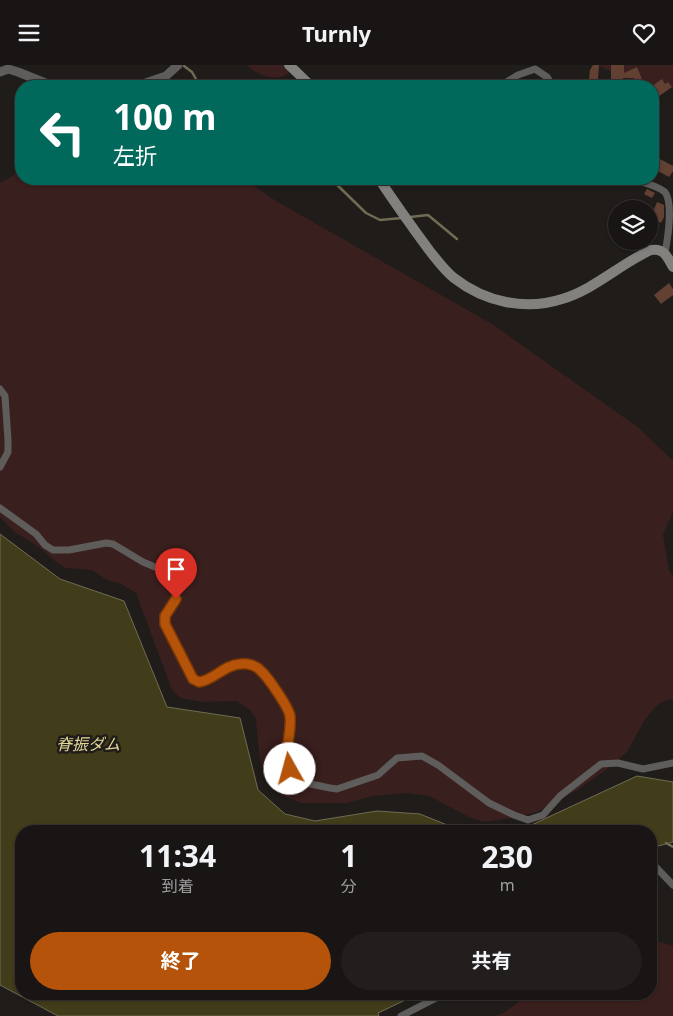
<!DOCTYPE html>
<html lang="ja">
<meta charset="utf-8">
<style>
:root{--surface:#181514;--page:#211e1d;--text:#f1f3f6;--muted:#9f9fa0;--line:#363434;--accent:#b45309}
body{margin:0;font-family:"Noto Sans","Noto Sans JP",sans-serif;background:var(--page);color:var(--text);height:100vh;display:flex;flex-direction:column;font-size:19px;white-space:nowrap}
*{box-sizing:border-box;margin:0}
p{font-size:16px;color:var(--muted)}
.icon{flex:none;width:28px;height:28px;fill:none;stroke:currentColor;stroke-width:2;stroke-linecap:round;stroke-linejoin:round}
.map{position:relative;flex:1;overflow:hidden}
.panel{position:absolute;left:15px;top:760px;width:642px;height:175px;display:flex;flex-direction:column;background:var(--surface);border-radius:20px;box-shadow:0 1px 4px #0004,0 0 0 1px var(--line)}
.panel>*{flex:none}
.banner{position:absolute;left:15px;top:15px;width:644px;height:105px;border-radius:20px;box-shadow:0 1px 4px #0004,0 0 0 1px var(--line);background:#00695c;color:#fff;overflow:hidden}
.fabs{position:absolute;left:608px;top:135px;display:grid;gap:10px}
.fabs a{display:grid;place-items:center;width:50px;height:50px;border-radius:50%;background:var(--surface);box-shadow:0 1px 4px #0004,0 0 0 1px var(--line);font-size:25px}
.pin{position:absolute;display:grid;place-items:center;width:42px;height:42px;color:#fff;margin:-51px -21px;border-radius:50% 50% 50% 0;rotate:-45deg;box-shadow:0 0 5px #0007}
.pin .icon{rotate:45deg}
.me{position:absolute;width:55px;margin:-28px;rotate:353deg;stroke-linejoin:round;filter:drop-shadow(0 0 4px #0008)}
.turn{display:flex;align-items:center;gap:18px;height:105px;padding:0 15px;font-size:22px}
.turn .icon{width:65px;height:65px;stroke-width:2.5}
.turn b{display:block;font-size:35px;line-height:42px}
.eta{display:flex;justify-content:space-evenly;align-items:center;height:85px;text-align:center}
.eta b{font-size:30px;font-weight:700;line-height:35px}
.action{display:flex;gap:10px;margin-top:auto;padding:10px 15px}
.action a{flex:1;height:58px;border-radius:30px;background:var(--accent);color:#fff;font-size:20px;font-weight:700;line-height:58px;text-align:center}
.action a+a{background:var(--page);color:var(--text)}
header{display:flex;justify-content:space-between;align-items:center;height:65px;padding:0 15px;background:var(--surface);font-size:22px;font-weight:700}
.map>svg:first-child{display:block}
.green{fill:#391f1d}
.water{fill:#413c1a;stroke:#706c53}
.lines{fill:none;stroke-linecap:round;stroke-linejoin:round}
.stream{stroke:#706c53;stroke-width:2.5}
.building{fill:#624133}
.minor{stroke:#5e5d5b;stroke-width:7}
.tertiary{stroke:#5e5d5b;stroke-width:9}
.secondary{stroke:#82817e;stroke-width:10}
.route-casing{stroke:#753606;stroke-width:12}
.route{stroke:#b45309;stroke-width:9}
.labels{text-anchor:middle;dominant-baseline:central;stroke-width:5;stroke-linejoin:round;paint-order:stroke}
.water-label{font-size:16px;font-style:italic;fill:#e0d698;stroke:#201c1a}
</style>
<header><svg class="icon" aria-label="menu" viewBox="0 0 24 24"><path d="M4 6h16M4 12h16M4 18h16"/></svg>Turnly<svg class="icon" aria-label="heart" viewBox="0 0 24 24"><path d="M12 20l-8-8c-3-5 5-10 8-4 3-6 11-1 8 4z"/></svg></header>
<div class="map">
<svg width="673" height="951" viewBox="0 0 673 951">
<rect width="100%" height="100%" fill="#201c1a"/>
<g class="green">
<path d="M247 0H295C293 3 290 7 287 9 276 18 255 9 247 0Z"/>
<path d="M596 0H673V22L646 20Z"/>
<path d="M21 106V114H243L276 136 492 259 639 363 673 396V447L663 470 669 505 673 512V634L666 635 656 641 644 656 627 687 603 707 579 724 537 747 512 753 484 757 469 752 429 731 407 728 372 731 347 738H301L283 731 272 717 260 697 256 654 250 645 237 636 203 637 180 633 172 625 136 528 121 519 107 515 92 505 66 503 56 497 40 483 15 467 0 452V118Z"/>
<path d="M651 874 673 881V951H495L505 947 529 929H651Z"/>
</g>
<g class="water">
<path d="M0 469 60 514 124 536 167 642 240 653 258 725 285 749 315 756 377 746 420 749 462 766H21V929H418L378 948 379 951H58L0 920Z"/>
<path d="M637 711 673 717V777L651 783V766H506L527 762Z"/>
</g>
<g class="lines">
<g class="stream">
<path d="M184 1 192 7 200 21"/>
<path d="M331 114 366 148 380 155 402 153"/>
<path d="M410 152 428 150 457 174"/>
<path d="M666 778 673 782"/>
</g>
</g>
<g class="building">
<path d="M593 0H599L598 14H589L590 5Z"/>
<path d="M611 0H624V8L637 2 643 17 637 20 634 13H623V21H611Z"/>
<path d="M662 14 665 19 668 17 672 22 655 34 652 30V21Z"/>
<path d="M658 93 673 101V106L669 112 658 106 659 104 656 103 657 101 654 99Z"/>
<path d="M647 124 655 128 652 133 644 129Z"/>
<path d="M657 137 664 140V152L661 158 651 152Z"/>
<path d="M669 218 673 224V230L661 239 654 230Z"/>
</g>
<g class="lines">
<g class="minor">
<path d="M500 21 518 10 535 4 547 12 553 21"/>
<path d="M631 114C642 117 656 120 665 127 673 138 668 172 665 188"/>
<path d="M0 324 5 331 8 375V387L0 402"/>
<path d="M0 443 36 469 45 480 53 485H69L106 478 113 479 143 497 174 510 178 516V523L175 534 165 551V559L193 614 199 617 206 616 224 604 234 600 243 598 253 600 261 605 286 642 290 650 286 693 290 704 295 712 306 718 330 723 337 724 378 710 397 693 422 691 438 700 489 738 514 750 528 755 543 750 560 731 601 699 618 698 643 704 673 698"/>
<path d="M651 797 673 820"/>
<path d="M401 951 444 929"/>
</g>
<g class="tertiary">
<path d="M0 7 8 4 18 7 53 21"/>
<path d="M137 21 166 11 178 0"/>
</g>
<g class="secondary">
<path d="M289 0 311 21"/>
<path d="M379 114C395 138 412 162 429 185 437 195 445 206 454 213 485 237 525 246 562 234 595 224 620 199 651 185 665 183 667 192 673 202"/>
</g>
</g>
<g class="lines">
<g class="route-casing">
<path id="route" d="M176 534 165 551V559L193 614 199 617C214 615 224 600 240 599 247 598 256 600 261 606 268 612 289 643 290 651 292 671 283 683 290 704"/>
</g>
<use href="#route" class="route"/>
</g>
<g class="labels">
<g class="water-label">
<text x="88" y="679">脊振ダム</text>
</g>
</g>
</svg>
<div class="fabs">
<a><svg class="icon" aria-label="layers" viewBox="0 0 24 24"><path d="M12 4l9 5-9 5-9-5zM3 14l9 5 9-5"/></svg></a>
</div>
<div class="pin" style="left:176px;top:534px;background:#d93025"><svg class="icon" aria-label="arrive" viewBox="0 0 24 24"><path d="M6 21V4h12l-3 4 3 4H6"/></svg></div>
<svg class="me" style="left:290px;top:704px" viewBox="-20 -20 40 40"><circle r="19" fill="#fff"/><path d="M0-13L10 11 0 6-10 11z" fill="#b45309"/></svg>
<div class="banner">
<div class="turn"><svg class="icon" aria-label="left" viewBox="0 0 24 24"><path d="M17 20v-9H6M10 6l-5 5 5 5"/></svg><div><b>100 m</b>左折</div></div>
</div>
<section class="panel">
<div class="eta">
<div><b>11:34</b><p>到着</p></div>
<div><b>1</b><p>分</p></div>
<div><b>230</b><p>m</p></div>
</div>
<div class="action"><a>終了</a><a>共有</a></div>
</section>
</div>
